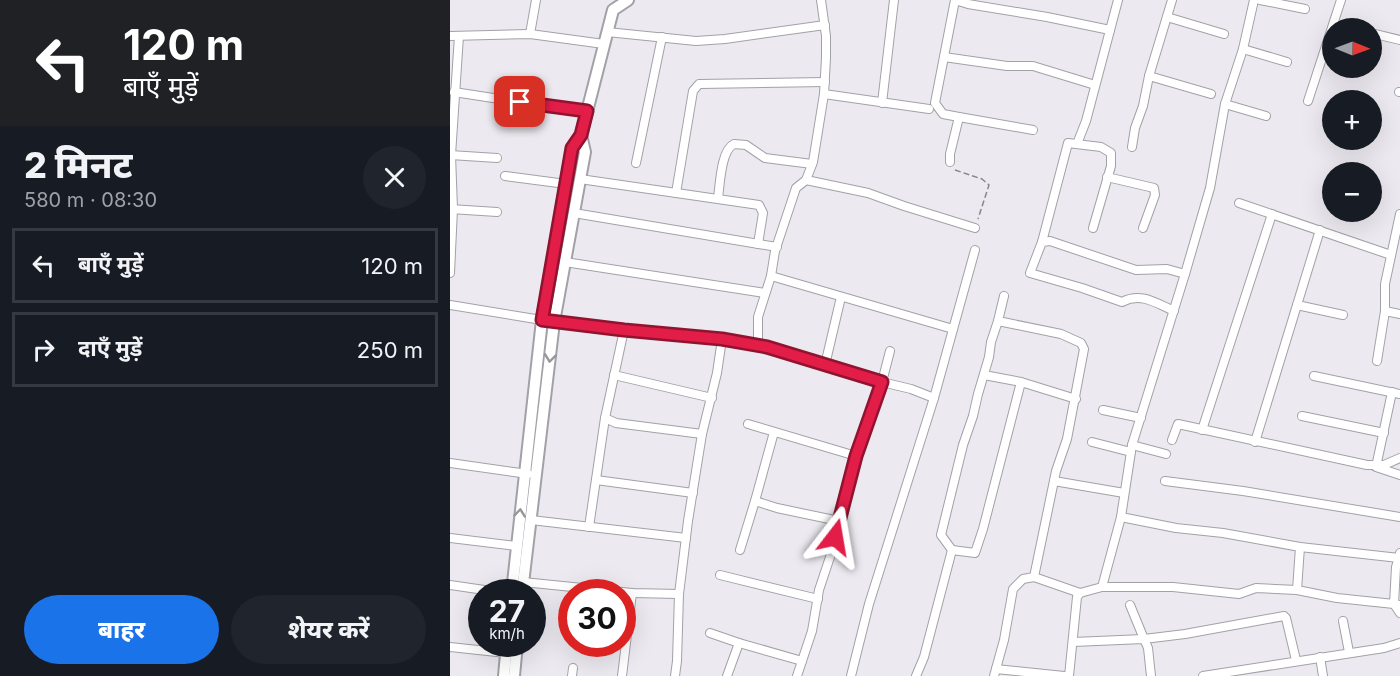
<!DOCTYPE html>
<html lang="hi">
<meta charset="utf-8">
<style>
:root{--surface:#171b24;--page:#20242c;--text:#f1f3f6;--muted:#9ea1a6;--line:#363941;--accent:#1a73e8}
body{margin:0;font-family:Inter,"Noto Sans Devanagari",sans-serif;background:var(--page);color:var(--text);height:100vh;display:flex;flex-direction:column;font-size:22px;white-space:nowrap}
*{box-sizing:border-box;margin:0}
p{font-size:20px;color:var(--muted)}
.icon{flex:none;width:33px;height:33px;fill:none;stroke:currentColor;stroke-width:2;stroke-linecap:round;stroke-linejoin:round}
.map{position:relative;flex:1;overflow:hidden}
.drawer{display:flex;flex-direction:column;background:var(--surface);width:450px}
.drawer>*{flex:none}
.top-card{background:#202124;color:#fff;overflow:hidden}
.needle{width:39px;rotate:91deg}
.controls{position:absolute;left:872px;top:18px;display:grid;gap:12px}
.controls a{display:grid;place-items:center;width:60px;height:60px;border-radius:50%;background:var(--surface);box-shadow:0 6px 24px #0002;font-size:30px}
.speed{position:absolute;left:18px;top:579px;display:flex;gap:12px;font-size:30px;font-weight:700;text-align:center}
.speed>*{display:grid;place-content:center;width:78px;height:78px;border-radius:50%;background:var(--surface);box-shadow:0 6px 24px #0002;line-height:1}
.speed small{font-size:15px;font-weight:400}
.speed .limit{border:9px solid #d22;background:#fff;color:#111}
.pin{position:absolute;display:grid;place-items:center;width:51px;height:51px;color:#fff;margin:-26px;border-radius:12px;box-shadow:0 3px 9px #0006}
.me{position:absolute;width:66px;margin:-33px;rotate:14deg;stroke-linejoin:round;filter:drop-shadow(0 0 4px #0008)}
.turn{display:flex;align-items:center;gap:21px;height:126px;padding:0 24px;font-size:27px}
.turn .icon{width:78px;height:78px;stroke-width:2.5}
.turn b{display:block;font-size:42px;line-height:51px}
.round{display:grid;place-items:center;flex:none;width:63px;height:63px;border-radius:32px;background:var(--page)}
.overview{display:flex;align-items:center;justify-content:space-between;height:102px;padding:0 24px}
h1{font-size:36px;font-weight:800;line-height:45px}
.primary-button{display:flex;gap:12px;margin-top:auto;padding:12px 24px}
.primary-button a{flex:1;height:69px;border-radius:36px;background:var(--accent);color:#fff;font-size:24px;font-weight:800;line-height:69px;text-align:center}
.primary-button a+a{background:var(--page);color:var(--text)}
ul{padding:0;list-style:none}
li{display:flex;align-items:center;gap:18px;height:75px;margin:0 12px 9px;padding:0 12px;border:3px solid var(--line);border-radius:0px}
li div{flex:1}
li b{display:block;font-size:22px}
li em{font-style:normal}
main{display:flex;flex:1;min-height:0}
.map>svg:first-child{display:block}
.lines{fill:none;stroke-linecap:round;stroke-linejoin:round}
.minor-casing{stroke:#a3a1a8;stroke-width:10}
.tertiary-casing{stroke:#a3a1a8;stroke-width:14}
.path{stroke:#88868b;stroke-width:1.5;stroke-dasharray:6 3;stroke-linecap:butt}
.minor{stroke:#fff;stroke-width:8}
.tertiary{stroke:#fff;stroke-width:10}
.oneway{stroke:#979698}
.route-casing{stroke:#92132f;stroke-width:15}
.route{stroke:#e11d48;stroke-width:10}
</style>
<main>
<section class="drawer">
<div class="top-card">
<div class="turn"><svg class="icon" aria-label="left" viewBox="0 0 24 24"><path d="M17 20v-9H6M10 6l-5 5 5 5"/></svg><div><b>120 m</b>बाएँ मुड़ें</div></div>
</div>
<div class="overview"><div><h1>2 मिनट</h1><p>580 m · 08:30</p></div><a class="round"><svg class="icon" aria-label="close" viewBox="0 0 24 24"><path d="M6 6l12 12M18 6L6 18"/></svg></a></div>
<ul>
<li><svg class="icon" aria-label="left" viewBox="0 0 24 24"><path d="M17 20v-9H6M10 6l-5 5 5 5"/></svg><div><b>बाएँ मुड़ें</b></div><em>120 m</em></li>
<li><svg class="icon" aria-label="right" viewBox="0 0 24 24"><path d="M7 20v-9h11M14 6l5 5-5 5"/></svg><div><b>दाएँ मुड़ें</b></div><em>250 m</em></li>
</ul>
<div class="primary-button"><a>बाहर</a><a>शेयर करें</a></div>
</section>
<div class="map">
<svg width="950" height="676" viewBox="0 0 950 676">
<rect width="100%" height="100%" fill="#ece9f0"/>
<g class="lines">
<g class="minor-casing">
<g id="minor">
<path d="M505 0 518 4 597 17 660 30"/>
<path d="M810 0 855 9"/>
<path d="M717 17 774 34"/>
<path d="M157 32 246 41 275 39 375 25"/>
<path d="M921 33 950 40"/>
<path d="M80 34 86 0"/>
<path d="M0 36 80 34 154 44"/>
<path d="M793 49 837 62"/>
<path d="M494 57 557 66H583L645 85"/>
<path d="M699 76 761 94"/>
<path d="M4 92 56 100"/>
<path d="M949 92H950"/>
<path d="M374 94 479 109"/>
<path d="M858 101 891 0"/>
<path d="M70 102 137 111"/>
<path d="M432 103 444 0"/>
<path d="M775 104 816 116"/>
<path d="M509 117 583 130"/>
<path d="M627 144 636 121 668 0"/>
<path d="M682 147 685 128 693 106 699 76 722 0"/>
<path d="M0 155 47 158"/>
<path d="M500 162V154L509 117 493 114 485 103 505 0"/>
<path d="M186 163 212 37"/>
<path d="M55 176 116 184"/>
<path d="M657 177 704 188 705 195 693 228"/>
<path d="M130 179 309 205 313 213 308 244"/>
<path d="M356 180 418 193 454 206 525 228"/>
<path d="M226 193 243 91 249 84 375 82"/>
<path d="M268 198C270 184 271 150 284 144L296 145 315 158 362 164"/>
<path d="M789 203 941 255"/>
<path d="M0 209 47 212"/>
<path d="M124 213 327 247"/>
<path d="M950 214 935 284V311L950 314"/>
<path d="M592 242 618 143 651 147 661 153V166L643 228"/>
<path d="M115 262 315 293"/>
<path d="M0 273 3 209 1 155 9 36"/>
<path d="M321 276 503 329"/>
<path d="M0 305 104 322 272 339 317 347 432 382 461 389 484 398 419 604 401 676"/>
<path d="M847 305 893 315"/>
<path d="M724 311C706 303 691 292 672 302L632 288 580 273 592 242 600 241 686 270 717 269 735 274"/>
<path d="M308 346V317L321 276 325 251 346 188 356 180 363 162 374 94 376 58V36L371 0"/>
<path d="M927 361 935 311"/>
<path d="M375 365 391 297"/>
<path d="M164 375 262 398"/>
<path d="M864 376 950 394"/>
<path d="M571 382 626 399"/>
<path d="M942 392 926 467 950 475"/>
<path d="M484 398 525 250"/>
<path d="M653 410 691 418"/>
<path d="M852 416 934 433"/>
<path d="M155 418 166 423 252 434"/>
<path d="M298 424 406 456"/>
<path d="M752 430 822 214"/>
<path d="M324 432 305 501 327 508 389 521"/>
<path d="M722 440 728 424 917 465H934L950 458"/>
<path d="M642 442 681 452"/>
<path d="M805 442 870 230"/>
<path d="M682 445 716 454"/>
<path d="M0 463 78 474"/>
<path d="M146 480 243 493"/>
<path d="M604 481 674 493"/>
<path d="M715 481 793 491 950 517"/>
<path d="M671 517 726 528 773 533 850 547 949 558"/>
<path d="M81 520 236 538"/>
<path d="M139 527 155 418 174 330"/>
<path d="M0 538 67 546"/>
<path d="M290 550 305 501"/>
<path d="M502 550 491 535 513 445 523 416 528 394 539 357 541 342 548 321"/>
<path d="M270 575 368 599"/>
<path d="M584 577 630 593"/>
<path d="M73 582 182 593 229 594"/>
<path d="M0 585 48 592"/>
<path d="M652 587H723L789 594 806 588 847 590 887 598 944 604 946 567 950 553"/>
<path d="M847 590 850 547"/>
<path d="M680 605 694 639 735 634 834 616 836 618 846 660"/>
<path d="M950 605 944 604 950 613"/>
<path d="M893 621 899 652"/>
<path d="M260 633 289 643 277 676"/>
<path d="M623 642 694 639 698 648 701 676"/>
<path d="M289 643 352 661"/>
<path d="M0 647 56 653"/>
<path d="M870 657 873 676"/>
<path d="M546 669 614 676"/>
<path d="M122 676 123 668"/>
<path d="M172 676 182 593"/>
<path d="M225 676 227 661 229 594 238 521 252 434 267 373 272 339"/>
<path d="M347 676 362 631 369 590 381 554 406 456 432 382 440 351"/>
<path d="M466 676 474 657 502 550 525 553 533 529 571 382 534 375"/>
<path d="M544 676 554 640 563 589 573 579 584 577 606 471 617 439 634 349 631 343 611 334 548 321 554 296"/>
<path d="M619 676 627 597 630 593 652 587 671 517 682 445 735 274 760 188 775 104 793 49 804 0"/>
<path d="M753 676 934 648 950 643"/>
</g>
</g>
<g class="tertiary-casing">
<g id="tertiary">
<path d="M62 592 92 320 122 148 131 135 163 10 178 0"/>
<path d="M72 592 104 322 135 152 131 135"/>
<path d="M54 676 57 644"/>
<path d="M64 676 67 644"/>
</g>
</g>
<path class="path" d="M505 170 532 179 539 185 528 219"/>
<use href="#minor" class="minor"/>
<use href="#tertiary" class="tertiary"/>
</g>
<defs><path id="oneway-chevron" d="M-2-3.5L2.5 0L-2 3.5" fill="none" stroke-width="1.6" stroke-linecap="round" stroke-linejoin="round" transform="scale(1.5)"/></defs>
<g class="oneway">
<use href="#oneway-chevron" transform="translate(100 358) rotate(97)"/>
<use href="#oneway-chevron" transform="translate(70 513) rotate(-84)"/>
</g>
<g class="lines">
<g class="route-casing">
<path id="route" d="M70 102 137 111 131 135 122 148 92 320 174 330 272 339 317 347 432 382 406 456 385 537"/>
</g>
<use href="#route" class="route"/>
</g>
</svg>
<div class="controls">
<a><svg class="needle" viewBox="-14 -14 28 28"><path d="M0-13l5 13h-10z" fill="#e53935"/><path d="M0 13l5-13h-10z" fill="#9ea1a6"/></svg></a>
<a>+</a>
<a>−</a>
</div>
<div class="speed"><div>27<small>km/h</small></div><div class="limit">30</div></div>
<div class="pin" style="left:70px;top:102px;background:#d93025"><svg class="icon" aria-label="arrive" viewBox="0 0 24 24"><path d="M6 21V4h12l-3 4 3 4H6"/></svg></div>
<svg class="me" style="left:385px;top:537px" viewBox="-20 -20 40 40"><path d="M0-17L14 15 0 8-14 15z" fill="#e11d48" stroke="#fff" stroke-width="4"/></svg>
</div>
</main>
